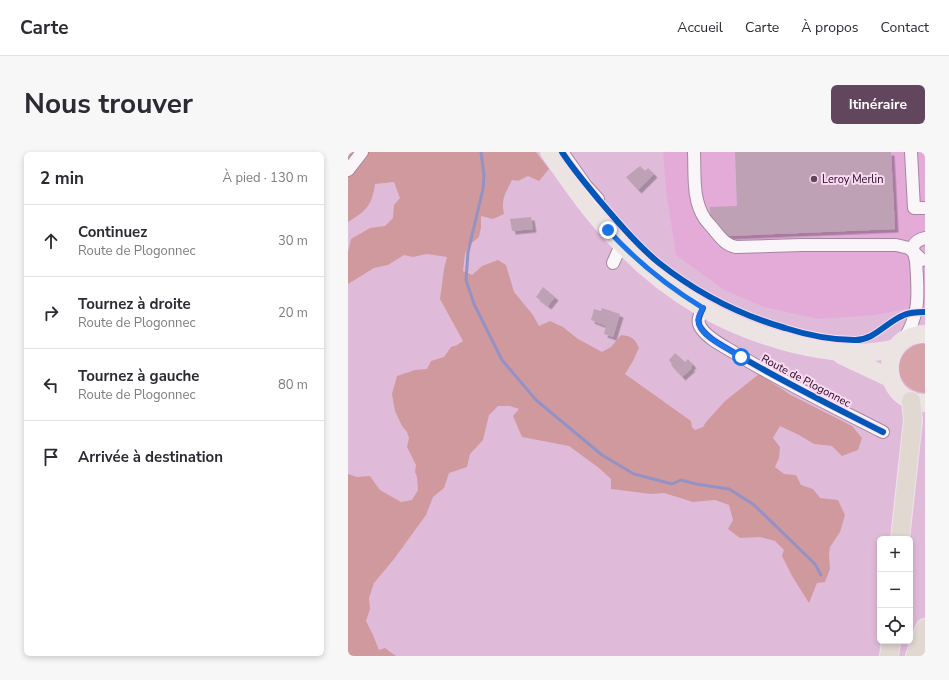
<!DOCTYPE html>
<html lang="fr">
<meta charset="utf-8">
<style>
:root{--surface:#fff;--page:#f7f7f7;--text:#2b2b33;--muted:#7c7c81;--line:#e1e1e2;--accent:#62465e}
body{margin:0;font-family:"Nunito Sans",sans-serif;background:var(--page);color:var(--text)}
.controls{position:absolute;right:12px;bottom:12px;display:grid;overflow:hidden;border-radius:6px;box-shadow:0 2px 6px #0003}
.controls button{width:36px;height:36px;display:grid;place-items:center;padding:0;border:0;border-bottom:1px solid var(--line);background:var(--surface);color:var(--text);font:20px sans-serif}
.stop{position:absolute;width:12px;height:12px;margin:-9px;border:3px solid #1a73e8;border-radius:50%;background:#fff}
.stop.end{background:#1a73e8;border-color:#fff;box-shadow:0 1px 4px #0008}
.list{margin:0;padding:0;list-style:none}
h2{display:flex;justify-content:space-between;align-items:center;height:52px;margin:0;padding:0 16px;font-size:17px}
h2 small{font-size:13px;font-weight:400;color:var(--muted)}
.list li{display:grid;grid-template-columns:26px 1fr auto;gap:12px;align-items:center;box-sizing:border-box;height:72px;padding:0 16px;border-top:1px solid var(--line)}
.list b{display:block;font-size:15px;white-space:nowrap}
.list p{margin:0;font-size:13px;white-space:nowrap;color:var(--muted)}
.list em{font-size:13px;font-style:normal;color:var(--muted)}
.icon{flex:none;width:22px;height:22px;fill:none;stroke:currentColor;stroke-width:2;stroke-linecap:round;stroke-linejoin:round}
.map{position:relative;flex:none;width:577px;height:504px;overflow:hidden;border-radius:6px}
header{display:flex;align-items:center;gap:24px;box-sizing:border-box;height:56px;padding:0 20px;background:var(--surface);border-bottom:1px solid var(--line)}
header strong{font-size:19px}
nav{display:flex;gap:22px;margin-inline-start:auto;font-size:14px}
.intro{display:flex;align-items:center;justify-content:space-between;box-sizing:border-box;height:96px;padding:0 24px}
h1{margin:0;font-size:28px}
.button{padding:10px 18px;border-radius:6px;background:var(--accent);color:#fff;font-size:14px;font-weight:700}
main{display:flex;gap:24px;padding:0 24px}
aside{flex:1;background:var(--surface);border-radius:6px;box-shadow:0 2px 6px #0003}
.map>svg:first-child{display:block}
.built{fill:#e4abd9}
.green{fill:#d7a3a9}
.forest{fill:#d0999e}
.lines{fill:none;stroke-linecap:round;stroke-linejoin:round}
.stream{stroke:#9492c5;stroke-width:3}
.building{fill:#bea1b4;filter:url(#shadow)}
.minor-casing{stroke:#a4879e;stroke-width:14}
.major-casing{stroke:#f1e0ee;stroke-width:18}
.highway-casing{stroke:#f1e0ee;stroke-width:20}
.minor{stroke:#faf5f9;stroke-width:12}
.major{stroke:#ebe4e2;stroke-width:16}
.highway{stroke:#e1d8d2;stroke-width:18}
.cycleway-casing{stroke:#fcd9f4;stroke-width:8}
.cycleway{stroke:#0057b8;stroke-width:6}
.route{stroke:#1a73e8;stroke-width:5}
.poi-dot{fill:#62465e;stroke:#fcd9f4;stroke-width:1.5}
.labels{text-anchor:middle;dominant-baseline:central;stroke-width:4;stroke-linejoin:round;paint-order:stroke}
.poi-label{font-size:11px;fill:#1e071b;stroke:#fcd9f4;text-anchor:start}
.street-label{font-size:11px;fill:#1e071b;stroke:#fcd9f4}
</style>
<header>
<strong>Carte</strong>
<nav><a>Accueil</a><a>Carte</a><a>À propos</a><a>Contact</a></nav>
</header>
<div class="intro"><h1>Nous trouver</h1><a class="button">Itinéraire</a></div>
<main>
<aside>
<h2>2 min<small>À pied · 130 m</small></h2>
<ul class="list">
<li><svg class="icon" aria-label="ahead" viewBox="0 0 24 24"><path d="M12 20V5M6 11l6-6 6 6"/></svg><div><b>Continuez</b><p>Route de Plogonnec</p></div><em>30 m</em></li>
<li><svg class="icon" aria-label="right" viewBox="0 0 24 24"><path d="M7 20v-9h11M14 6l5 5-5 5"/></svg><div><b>Tournez à droite</b><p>Route de Plogonnec</p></div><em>20 m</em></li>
<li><svg class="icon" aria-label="left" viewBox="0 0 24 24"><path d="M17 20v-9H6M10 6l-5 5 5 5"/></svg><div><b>Tournez à gauche</b><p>Route de Plogonnec</p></div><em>80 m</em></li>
<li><svg class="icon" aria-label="arrive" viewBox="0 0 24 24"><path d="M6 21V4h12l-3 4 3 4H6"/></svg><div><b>Arrivée à destination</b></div></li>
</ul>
</aside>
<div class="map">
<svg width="577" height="504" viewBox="0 0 577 504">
<defs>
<filter id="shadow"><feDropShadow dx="3.5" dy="3.5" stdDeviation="0" flood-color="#0004"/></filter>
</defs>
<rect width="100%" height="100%" fill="#e0bbd9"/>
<!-- built -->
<polygon class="built" points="315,0 577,0 577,153 527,163 470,167 416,155 376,138 328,103 318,39"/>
<!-- green -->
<path class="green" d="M574 191 577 192V241C544 238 542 198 574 191Z"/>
<!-- forest -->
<path class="forest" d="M0 0H188L201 17 191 29 180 24 170 29 164 28C157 42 153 47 156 62L145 67 133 64V75L131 85 120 94 117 102 115 119 124 123 134 114 150 108 158 113 166 140 185 163 191 174 202 169 215 175 230 187 254 200 263 195 273 183C283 184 287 186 291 196L285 209 277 222 343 269 344 275 347 278 355 275 358 270 377 249 411 222 443 243 504 274 514 286 510 298 494 304 484 294 466 292 451 283 432 274 425 286 432 295 431 306 427 315 436 322 448 323 453 333 465 337 472 346 490 348 497 363 492 380 482 395 481 402 482 417 477 430 469 431 461 451 444 424 434 404 436 398 427 389 412 385 392 386 380 377 385 368 381 353 367 348 345 350 316 341 303 342 263 337V327L251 316 221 294 174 285 165 264 171 257 162 254H150L141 263 135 288 122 302 119 315 101 321 96 336 85 345 78 363 46 407 26 431 21 446 22 457 18 469 25 483 31 498 37 496 48 504H0V322L9 325 22 324 32 338 53 350 64 348 70 338 69 325 67 320 68 313 59 295 61 286 59 280 54 274 47 259 44 242 49 224 67 218 79 217 83 209 96 205 103 195 109 193 115 189 92 147 96 117 99 105 79 102 65 105 56 103 40 113 26 116 0 132V100L3 87 22 76 37 74 45 66 46 53 52 46 46 30 27 32C24 54 18 59 0 70Z"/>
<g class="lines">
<!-- stream -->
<polyline class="stream" points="133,0 136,23 135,37 120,100 118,128 126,152 154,208 188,248 254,303 286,322 324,332 333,328 348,332 381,337 405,352 467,412 473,423"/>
</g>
<!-- building -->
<g class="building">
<polygon points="387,0 543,0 547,77 380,84 362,63 362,55 389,54"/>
<polygon points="292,14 297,19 300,16 306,22 290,38 278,25"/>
<polygon points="183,65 185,77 164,79 162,67"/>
<polygon points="195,135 207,145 200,154 188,145"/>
<polygon points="254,156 272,162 265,185 256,182 258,174 243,168 246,157 253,159"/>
<polygon points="327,201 337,210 340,207 345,213 342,215 344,216 334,225 323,213 324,212 321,208"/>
</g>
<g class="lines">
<defs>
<g id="minor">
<polyline points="214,0 238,34 250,47"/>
<path d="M346 0C347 22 344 48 357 67 360 71 364 75 367 79 374 87 378 93 388 95L454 93H548L561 96 574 108"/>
<polyline points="563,0 566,56 577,56"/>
<polyline points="0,18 14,0"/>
<polyline points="265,111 273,93"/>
<path d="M355 156C352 163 348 169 353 176 361 188 378 195 390 203 437 231 486 255 535 280"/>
<path d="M555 189C573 161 570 141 568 109 567 104 565 99 565 94 568 89 572 87 577 86"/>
</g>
<g id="major">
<path d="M201 0C223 32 246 65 274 93 323 143 378 175 446 192 480 200 514 205 548 196"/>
<path d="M577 182C530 181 530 251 577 251"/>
<polyline points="493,203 542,226"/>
</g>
<g id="highway">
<polyline points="552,387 565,268 563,249"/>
<polyline points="541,504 543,489"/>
<polyline points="567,504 577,476"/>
</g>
</defs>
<!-- minor casing -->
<use href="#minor" class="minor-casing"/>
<!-- major casing -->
<use href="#major" class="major-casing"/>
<!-- highway casing -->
<use href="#highway" class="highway-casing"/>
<!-- minor -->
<use href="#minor" class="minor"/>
<!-- major -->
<use href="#major" class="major"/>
<!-- highway -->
<use href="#highway" class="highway"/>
<defs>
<g id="cycleway">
<path d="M214 0C225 17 238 32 251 48 270 70 289 93 311 111 349 141 392 163 437 176 459 183 483 188 506 188 526 189 538 170 556 163 563 160 570 160 577 160"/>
<path d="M355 156C352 163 348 169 353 176 361 188 378 195 390 203 437 231 486 255 535 280"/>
</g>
</defs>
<!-- cycleway casing -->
<use href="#cycleway" class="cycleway-casing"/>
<!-- cycleway -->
<use href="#cycleway" class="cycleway"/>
</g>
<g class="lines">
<!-- route -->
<path class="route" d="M260 78C288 109 319 134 355 156 353 160 350 164 350 168 350 183 382 198 393 205"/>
</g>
<!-- markers -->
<circle class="poi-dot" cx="466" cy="27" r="4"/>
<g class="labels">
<!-- poi labels -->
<g class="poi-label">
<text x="474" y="27">Leroy Merlin</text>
</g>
<!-- street labels -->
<g class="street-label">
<text transform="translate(458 229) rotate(28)">Route de Plogonnec</text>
</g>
</g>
</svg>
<div class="controls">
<button>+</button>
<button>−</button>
<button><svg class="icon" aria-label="locate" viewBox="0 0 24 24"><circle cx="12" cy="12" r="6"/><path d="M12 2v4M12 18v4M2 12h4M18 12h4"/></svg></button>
</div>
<div class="stop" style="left:393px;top:205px"></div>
<div class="stop end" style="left:260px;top:78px"></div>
</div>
</main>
